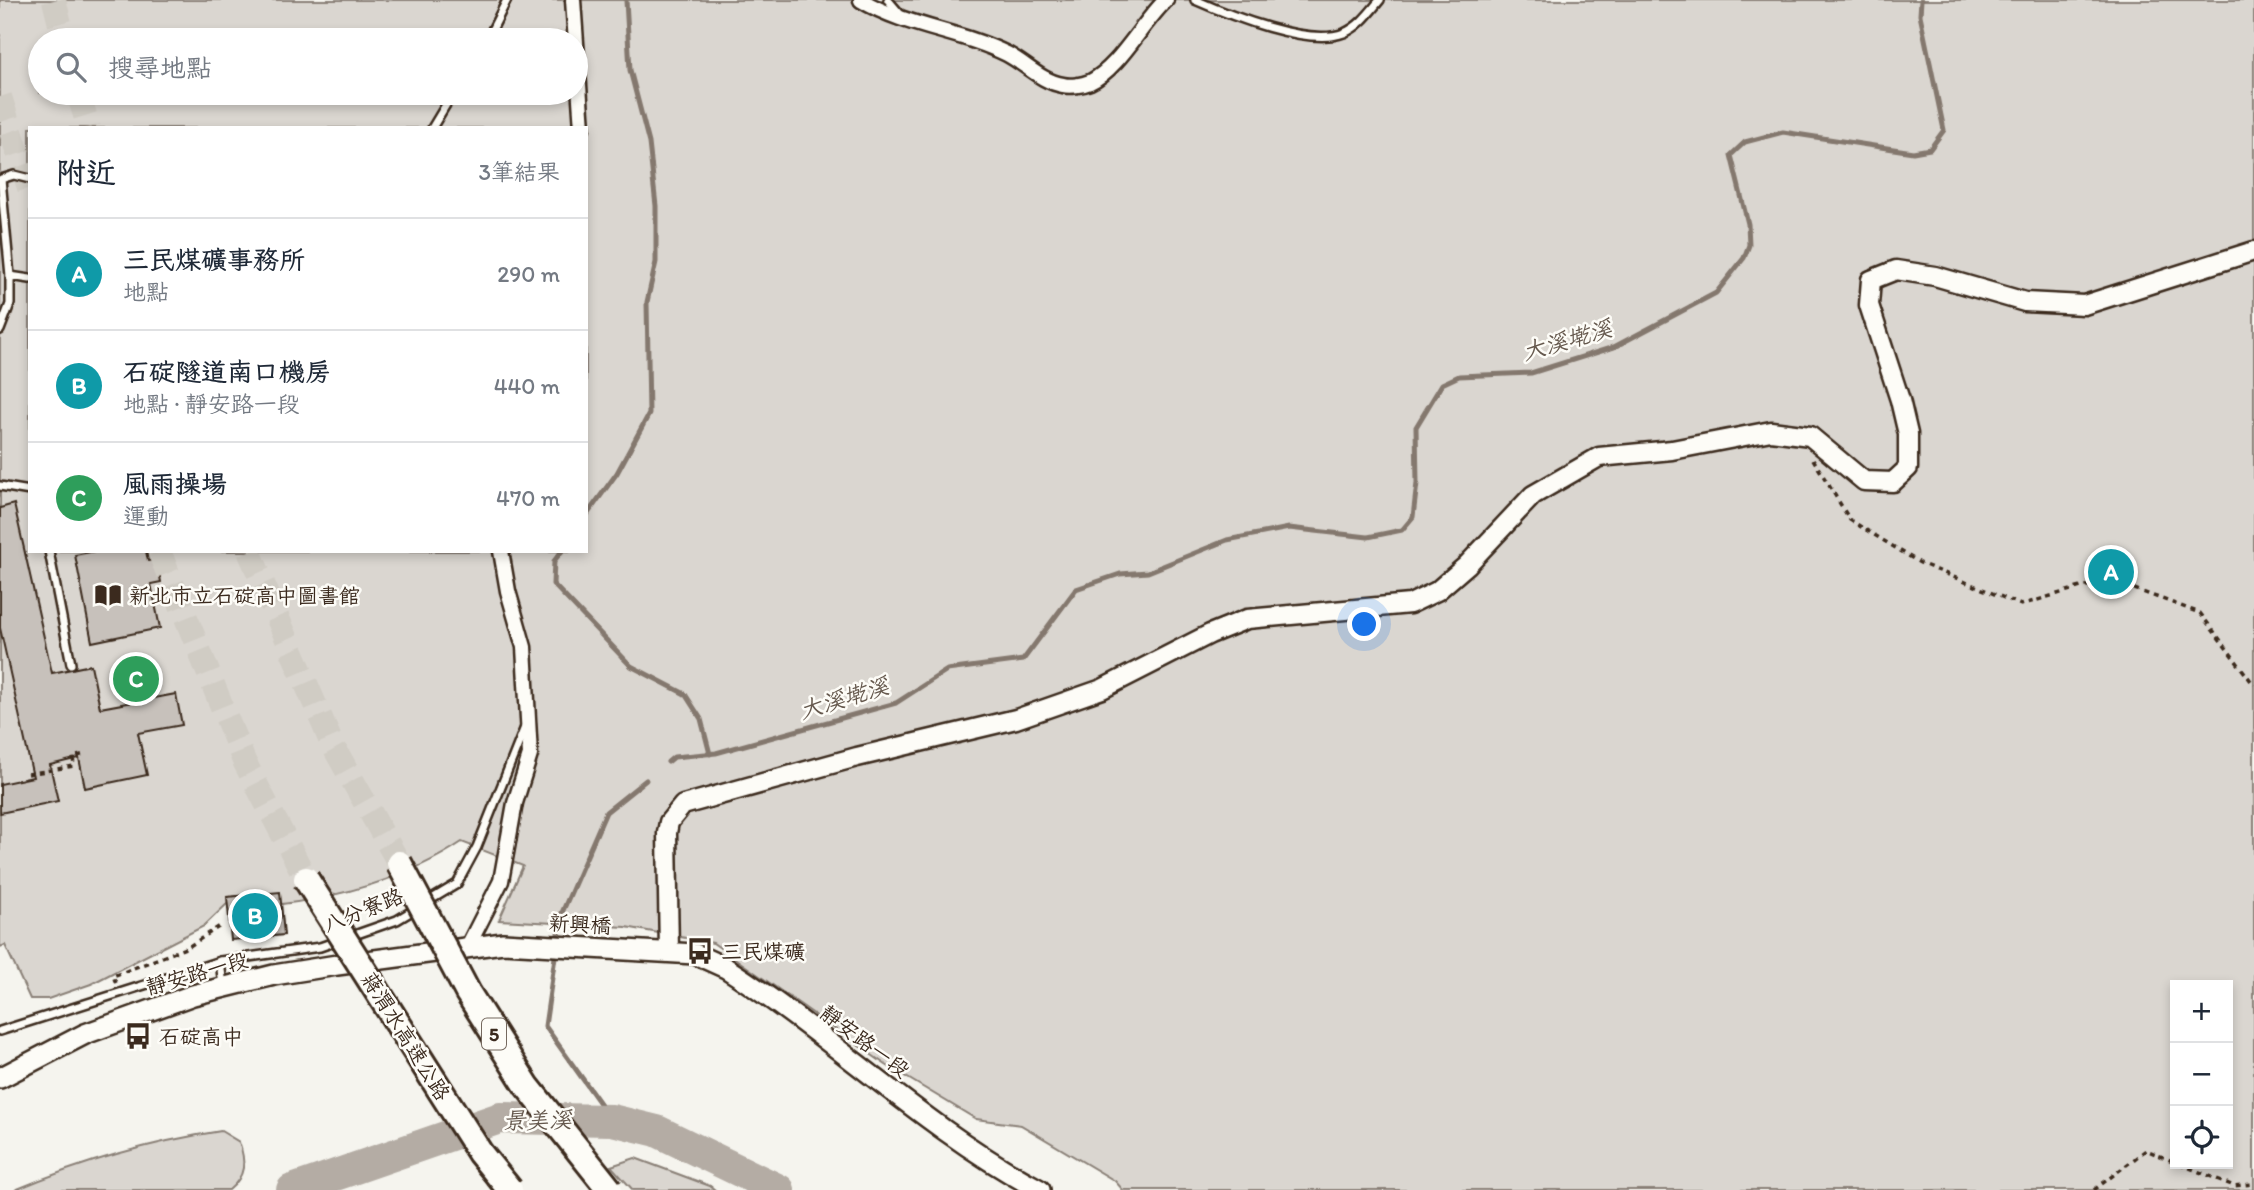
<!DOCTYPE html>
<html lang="zh-TW">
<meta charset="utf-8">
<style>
:root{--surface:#fff;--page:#f2f2f3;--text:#1f2937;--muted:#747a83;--line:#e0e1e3;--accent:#b45309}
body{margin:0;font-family:Itim,"LXGW WenKai TC",sans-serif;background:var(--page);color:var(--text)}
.controls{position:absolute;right:21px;bottom:21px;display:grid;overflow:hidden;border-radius:0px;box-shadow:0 4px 10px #0003}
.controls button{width:63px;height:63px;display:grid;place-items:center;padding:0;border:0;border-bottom:2px solid var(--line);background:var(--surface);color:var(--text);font:35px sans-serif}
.you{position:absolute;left:1365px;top:625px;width:24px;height:24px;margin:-18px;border:5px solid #fff;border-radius:50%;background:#1a73e8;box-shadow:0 0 0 10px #1a73e833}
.badge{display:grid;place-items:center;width:46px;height:46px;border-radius:50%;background:var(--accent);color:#fff;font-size:23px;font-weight:700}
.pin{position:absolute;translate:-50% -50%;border:4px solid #fff;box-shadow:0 2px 7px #0006}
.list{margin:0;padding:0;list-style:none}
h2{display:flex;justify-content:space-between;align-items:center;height:91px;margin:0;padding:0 28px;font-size:30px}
h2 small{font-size:23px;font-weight:400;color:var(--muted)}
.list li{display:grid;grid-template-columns:46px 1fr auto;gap:21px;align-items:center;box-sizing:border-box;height:112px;padding:0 28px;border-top:2px solid var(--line)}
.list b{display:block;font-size:26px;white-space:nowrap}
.list p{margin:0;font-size:23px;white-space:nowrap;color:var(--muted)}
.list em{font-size:23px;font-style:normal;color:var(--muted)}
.icon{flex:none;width:38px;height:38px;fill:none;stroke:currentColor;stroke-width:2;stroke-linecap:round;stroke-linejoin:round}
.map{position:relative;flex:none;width:2254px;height:1190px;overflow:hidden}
.search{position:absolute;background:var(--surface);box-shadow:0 4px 10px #0003;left:28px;top:28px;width:560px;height:77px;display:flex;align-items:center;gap:18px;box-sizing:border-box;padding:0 24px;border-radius:38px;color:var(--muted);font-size:26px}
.panel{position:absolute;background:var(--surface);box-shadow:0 4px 10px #0003;left:28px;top:126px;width:560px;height:427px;border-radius:0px}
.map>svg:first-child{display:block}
.green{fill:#dad6d0;stroke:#8a8077;stroke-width:2;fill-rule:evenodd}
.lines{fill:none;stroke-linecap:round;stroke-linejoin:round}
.stream{stroke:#84786e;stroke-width:5}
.river{stroke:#b4aca4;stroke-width:32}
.building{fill:#c7c1bb;stroke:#3b2a1e;stroke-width:2}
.motorway-tunnel{stroke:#d0ccc4;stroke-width:24;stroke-dasharray:24 12;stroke-linecap:butt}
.service-casing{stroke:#3b2a1e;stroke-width:12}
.minor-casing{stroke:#3b2a1e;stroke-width:19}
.tertiary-casing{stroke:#3b2a1e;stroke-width:23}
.secondary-casing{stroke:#3b2a1e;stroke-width:24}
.path{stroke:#3b2a1e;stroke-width:3.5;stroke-dasharray:5 5;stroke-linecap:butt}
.service{stroke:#fdfcf7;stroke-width:7}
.minor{stroke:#fdfcf7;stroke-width:14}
.tertiary{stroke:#fdfcf7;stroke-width:18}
.secondary{stroke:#fdfcf7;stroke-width:19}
.motorway-bridge-casing{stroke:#3b2a1e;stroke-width:30;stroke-linecap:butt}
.motorway-bridge{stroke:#fdfcf7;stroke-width:24}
.labels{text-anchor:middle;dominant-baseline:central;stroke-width:5;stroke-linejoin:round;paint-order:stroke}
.shield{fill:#fdfcf7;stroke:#75695f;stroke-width:2}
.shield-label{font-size:19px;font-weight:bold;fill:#3b2a1e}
.poi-label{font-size:21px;fill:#3b2a1e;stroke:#fdfcf7;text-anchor:start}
.street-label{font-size:21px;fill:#3b2a1e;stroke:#fdfcf7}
.water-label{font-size:23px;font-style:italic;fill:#65584d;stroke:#fdfcf7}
</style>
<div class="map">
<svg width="2254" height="1190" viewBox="0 0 2254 1190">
<rect width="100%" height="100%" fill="#f5f4ee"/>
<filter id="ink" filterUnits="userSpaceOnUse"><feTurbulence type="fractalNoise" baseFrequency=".0143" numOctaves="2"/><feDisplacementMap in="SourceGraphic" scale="14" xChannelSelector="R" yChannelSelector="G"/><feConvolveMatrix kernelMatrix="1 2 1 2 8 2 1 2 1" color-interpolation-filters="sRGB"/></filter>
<g filter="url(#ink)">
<!-- green -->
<g class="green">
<path d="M0 0H2254V1190H1123L1115 1181 1021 1125 976 1119 886 1065 713 943 626 927 499 920 523 866 462 842C409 878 338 898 274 905 260 906 244 902 231 900L204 926 91 984 48 999H30L5 945 0 947ZM40 40H576V93H40ZM30 128H586V551H30ZM2175 985H2228V1164H2175Z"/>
<path d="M221 1131 239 1142C246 1161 246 1176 229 1190H15C82 1162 149 1142 221 1131Z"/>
<polygon points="635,1158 710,1186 715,1190 633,1190 611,1166"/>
</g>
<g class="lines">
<!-- stream -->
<g class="stream">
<polyline points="586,516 617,473 649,414 647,302 656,262 656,206 649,143 630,70 626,0"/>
<polyline points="562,551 554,561 553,584 631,666 685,694 701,719 710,754"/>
<polyline points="668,762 674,757 716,753 896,703 947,670 1023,660 1076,589 1120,574 1148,572 1227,540 1289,528 1368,537 1402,530 1413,517 1417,483 1416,427 1442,384 1459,376 1531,373 1614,347 1716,293 1744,258 1749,245 1748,224 1731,155 1745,142 1783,132 1913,152 1930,149 1944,130 1920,15 1921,0"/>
<polyline points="557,940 561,915 606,812 646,780"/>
<polyline points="556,950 545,1026 612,1120"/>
</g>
<!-- river -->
<polyline class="river" points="292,1190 500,1118 612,1120 657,1131 779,1190"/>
</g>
<!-- building -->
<g class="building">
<polygon points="14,504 52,673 91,665 100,708 176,694 182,725 138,733 147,775 85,788 79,758 50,765 58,801 0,813 0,784 33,777 0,628 0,508"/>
<polygon points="95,551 146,551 148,561 157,560 161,582 151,584 160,628 92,642 75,555"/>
<polygon points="280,892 284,935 231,940 227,897"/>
</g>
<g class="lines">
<!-- motorway-tunnel -->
<g class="motorway-tunnel">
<polyline points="54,0 64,40"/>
<polyline points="78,93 89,128"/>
<polyline points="0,97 30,191"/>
<polyline points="159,551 244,761 306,879"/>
<polyline points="249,551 332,744 399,863"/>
</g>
<defs>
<g id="service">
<polyline points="888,0 900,14"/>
<path d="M1195 0C1229 15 1308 47 1344 33 1360 26 1369 13 1380 0"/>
<polyline points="487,40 507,0"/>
<polyline points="432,128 453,93"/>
<polyline points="10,276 1,179 14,175 30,179"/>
<polyline points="0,330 10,304 10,276 30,279"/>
<polyline points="0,486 30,491"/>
<polyline points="49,551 71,664"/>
<polyline points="220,961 320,947 397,920 457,884 477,847 525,727"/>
<polyline points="0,1031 220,961 223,986"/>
</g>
<g id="minor">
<polyline points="573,0 582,128"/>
<path d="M861 0C906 27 961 31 1007 54 1026 64 1042 82 1063 85 1070 87 1083 85 1090 82 1119 68 1141 24 1166 0"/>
<polyline points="468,946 501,881 515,803 530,755 524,647 508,591 501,551"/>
</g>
<polyline id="tertiary" points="669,952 667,833 669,822 683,805 857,757 1016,719 1102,689 1210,634 1247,619 1410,604 1437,591 1467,565 1533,495 1599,457 1672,450 1771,431 1810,436 1864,481 1893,482 1908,468 1908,434 1900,400 1869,305 1871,280 1896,270 1935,276 2025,302 2084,305 2254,251"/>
<path id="secondary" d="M0 1078 85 1034 193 995 274 975 337 965 503 943 695 954 726 968C834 1038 927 1130 1040 1190"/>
</defs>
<!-- service casing -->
<use href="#service" class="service-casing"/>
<!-- minor casing -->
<use href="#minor" class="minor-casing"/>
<!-- tertiary casing -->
<use href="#tertiary" class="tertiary-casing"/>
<!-- secondary casing -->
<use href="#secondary" class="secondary-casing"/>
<!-- path -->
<g class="path">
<polyline points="1813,459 1850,520 1920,563 2021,605 2084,586 2118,583 2200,613 2254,685"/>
<polyline points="28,774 74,766 73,757 85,754"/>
<polyline points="116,983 113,976 188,947 223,924"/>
<polyline points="2180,1164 2234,1186 2254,1184"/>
<polyline points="2094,1190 2146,1150 2175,1162"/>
</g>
<!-- service -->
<use href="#service" class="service"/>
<!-- minor -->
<use href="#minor" class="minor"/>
<!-- tertiary -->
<use href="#tertiary" class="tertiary"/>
<!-- secondary -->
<use href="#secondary" class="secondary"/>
<defs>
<g id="motorway-bridge">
<polyline points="399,863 468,993 527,1086 610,1190"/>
<polyline points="306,879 480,1153 510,1190"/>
</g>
</defs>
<!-- motorway-bridge casing -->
<use href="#motorway-bridge" class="motorway-bridge-casing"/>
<!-- motorway-bridge -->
<use href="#motorway-bridge" class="motorway-bridge"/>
</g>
</g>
<!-- icons -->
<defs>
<symbol id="library-bare" viewBox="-9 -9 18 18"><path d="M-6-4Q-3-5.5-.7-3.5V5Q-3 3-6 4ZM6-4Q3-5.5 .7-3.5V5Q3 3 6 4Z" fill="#3b2a1e" stroke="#fdfcf7" stroke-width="2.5" paint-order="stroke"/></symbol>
<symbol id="bus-bare" viewBox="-9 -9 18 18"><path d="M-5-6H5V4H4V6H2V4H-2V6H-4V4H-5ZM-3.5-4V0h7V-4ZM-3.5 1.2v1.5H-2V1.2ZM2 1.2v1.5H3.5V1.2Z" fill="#3b2a1e" stroke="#fdfcf7" stroke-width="2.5" paint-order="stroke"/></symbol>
</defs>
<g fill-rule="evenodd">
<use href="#library-bare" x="89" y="576" width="38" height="38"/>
<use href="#bus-bare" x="681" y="932" width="38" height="38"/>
<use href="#bus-bare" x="119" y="1017" width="38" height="38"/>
</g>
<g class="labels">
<!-- shield labels -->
<rect class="shield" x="482" y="1018.5" width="24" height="31" rx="5"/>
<g class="shield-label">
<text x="494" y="1034">5</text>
</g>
<!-- poi labels -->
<g class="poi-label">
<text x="129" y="595">新北市立石碇高中圖書館</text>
<text x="721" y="951">三民煤礦</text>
<text x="159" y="1036">石碇高中</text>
</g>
<!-- street labels -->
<g class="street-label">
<text transform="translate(363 910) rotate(-22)">八分寮路</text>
<text transform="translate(580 924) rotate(3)">新興橋</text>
<text transform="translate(197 973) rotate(-16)">靜安路一段</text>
<text transform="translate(406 1036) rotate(58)">蔣渭水高速公路</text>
<text transform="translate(865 1041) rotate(37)">靜安路一段</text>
</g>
<!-- water labels -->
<g class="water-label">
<text transform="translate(1567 340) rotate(-16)">大溪墘溪</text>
<text transform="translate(844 698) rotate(-17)">大溪墘溪</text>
<text transform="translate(537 1120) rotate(-1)">景美溪</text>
</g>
</g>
</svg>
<div class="controls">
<button>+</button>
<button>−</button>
<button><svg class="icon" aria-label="locate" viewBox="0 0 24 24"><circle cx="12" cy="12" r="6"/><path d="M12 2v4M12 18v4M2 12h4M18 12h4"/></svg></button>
</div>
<div class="you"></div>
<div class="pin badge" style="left:2111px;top:572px;background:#0f9aa8">A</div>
<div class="pin badge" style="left:255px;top:916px;background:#0f9aa8">B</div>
<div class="pin badge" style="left:136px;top:679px;background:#2e9e5b">C</div>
<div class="search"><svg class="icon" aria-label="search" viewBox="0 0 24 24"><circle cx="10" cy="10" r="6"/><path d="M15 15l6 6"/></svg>搜尋地點</div>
<section class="panel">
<h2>附近<small>3筆結果</small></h2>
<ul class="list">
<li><span class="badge" style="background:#0f9aa8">A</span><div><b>三民煤礦事務所</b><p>地點</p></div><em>290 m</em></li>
<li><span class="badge" style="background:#0f9aa8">B</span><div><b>石碇隧道南口機房</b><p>地點 · 靜安路一段</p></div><em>440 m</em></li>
<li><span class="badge" style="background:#2e9e5b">C</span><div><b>風雨操場</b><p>運動</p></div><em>470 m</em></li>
</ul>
</section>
</div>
